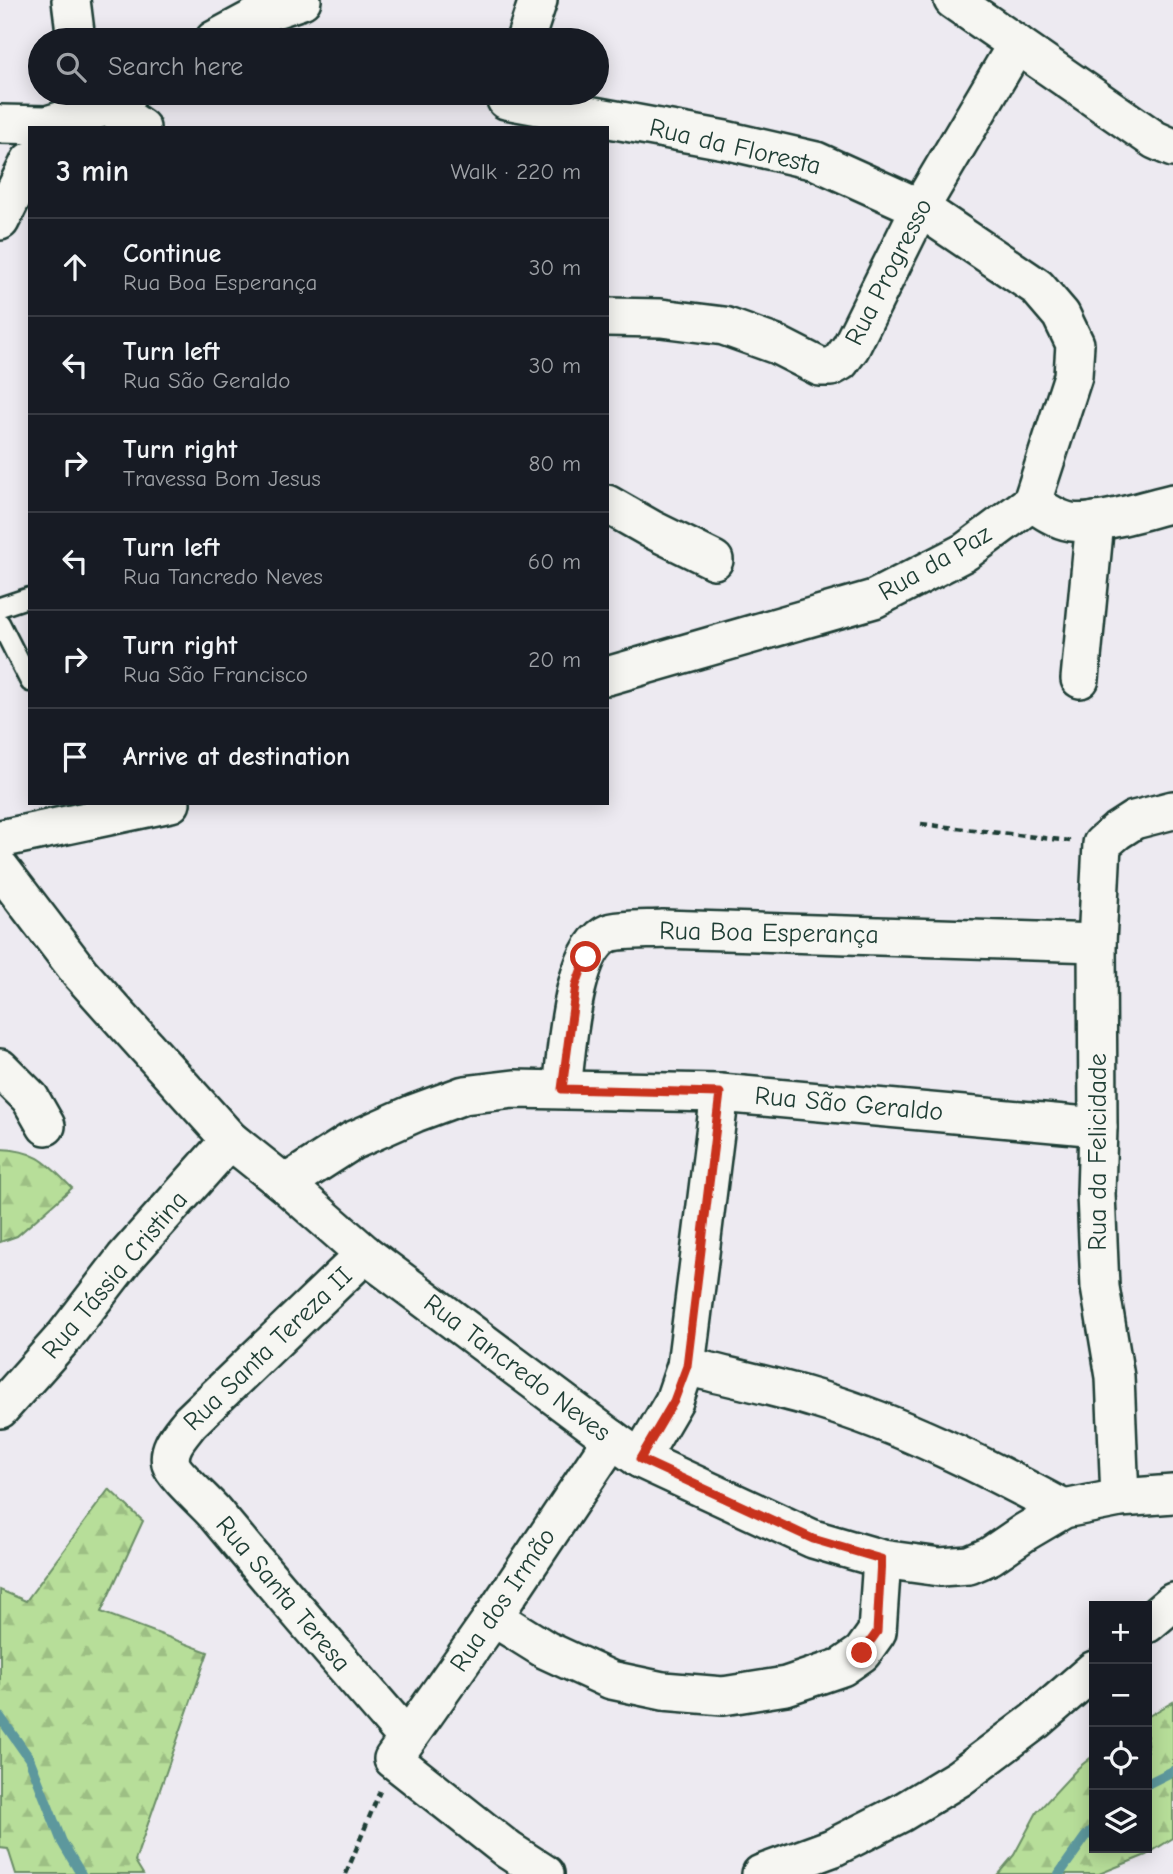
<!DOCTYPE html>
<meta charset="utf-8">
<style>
:root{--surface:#171b24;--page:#242831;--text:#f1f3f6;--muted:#9ea1a6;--line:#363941}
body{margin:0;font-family:"Comic Neue",sans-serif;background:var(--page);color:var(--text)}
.controls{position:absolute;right:21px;bottom:21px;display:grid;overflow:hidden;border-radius:0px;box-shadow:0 4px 18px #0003}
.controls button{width:63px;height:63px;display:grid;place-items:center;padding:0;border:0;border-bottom:2px solid var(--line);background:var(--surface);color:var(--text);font:35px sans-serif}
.stop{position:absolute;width:21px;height:21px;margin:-16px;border:5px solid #c8321e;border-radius:50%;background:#fff}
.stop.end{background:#c8321e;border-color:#fff;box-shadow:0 2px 7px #0008}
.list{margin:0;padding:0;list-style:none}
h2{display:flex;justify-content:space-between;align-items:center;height:91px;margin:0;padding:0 28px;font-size:30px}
h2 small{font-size:23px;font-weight:400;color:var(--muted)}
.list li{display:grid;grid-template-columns:46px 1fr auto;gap:21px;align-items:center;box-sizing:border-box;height:98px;padding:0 28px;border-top:2px solid var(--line)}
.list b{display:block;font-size:26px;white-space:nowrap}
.list p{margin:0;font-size:23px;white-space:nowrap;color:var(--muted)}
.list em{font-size:23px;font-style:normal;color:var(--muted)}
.icon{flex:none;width:38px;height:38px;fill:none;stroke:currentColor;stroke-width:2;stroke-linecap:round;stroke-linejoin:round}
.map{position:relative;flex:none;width:1173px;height:1874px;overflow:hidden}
.search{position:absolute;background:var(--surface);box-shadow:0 4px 18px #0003;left:28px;top:28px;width:581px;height:77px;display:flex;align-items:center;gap:18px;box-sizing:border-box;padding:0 24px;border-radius:38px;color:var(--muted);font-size:26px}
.panel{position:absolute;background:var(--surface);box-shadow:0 4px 18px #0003;left:28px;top:126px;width:581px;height:679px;border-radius:0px}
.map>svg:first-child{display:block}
.forest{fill:url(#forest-firs);stroke:#6b8e66;stroke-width:2}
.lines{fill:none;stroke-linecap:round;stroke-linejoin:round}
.stream{stroke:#5d989d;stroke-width:10}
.lane-casing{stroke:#1f3d34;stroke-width:23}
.street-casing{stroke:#1f3d34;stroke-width:42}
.path{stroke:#1f3d34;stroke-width:4.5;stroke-dasharray:7 5;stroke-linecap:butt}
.lane{stroke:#f6f6f2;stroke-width:18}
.street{stroke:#f6f6f2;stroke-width:37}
.route{stroke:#c8321e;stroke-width:9}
.labels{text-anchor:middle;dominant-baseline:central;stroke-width:7;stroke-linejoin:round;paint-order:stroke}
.street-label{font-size:26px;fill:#1f3d34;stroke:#f6f6f2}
</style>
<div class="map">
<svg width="1173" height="1874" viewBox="0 0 1173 1874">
<defs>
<pattern id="forest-firs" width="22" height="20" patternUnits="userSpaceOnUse" patternTransform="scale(1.75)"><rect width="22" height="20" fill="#b7de99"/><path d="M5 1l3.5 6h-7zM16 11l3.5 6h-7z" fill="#9dbf84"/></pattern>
</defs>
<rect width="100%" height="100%" fill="#edeaf1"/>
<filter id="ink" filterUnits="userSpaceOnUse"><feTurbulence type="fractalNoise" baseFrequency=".0143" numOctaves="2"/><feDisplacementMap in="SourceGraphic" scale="14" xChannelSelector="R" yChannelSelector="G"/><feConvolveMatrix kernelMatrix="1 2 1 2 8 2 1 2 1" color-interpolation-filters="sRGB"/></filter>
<g filter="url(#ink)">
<!-- forest -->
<g class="forest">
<path d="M0 1149C37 1150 47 1163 72 1188L17 1236 0 1242Z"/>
<polygon points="109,1489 143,1521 101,1612 208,1652 135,1861 143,1874 16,1874 8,1849 0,1848 0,1590 26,1601"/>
<polygon points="1173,1702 1173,1838 1146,1855 1099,1874 998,1874 1014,1855 1037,1812 1078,1768 1094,1755 1094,1848 1147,1848 1147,1717"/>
</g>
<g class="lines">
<!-- stream -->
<g class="stream">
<polyline points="0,1717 29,1758 62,1842 81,1874"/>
<polyline points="1147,1784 1173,1771"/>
<polyline points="1059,1874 1086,1836 1094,1829"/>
</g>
<defs>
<g id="lane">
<polyline points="0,607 30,597"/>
<polyline points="0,623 30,682"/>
</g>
<g id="street">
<polyline points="71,0 76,40"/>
<polyline points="953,0 1155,140 1173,148"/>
<polyline points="214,40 266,12 302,0"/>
<polyline points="525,40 538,0"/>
<polyline points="506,100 725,140 816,161 920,208 1037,287 1061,315 1075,344 1073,376 1032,502"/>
<polyline points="109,106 141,128"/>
<polyline points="0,124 47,125 109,106 129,93"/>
<polyline points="0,221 30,161"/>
<polyline points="607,317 661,318 724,326 777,345 820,367 831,367 840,362 851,347 920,208 1017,44"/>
<polyline points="607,504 651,529 714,560"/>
<path d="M607 676 874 599 965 552 1032 502C1043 510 1057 520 1071 522 1096 526 1147 509 1173 503"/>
<polyline points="1080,679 1095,521"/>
<polyline points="0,839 171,803"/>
<polyline points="0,868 80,973 230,1140 285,1184 365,1254 612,1439 640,1459 813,1539 882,1559 940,1567 969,1565 990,1556 1025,1532 1064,1509 1120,1498 1173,1494"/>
<polyline points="0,1068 30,1098 46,1126"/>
<path d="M562 1089C567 1053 571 948 609 933 621 929 650 930 663 929L1097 943"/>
<polyline points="285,1184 352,1141 415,1113 464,1095 514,1089 720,1093 1098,1127"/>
<path d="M365 1254 190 1422C181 1434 167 1447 171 1464 174 1474 204 1501 213 1511 277 1588 342 1663 407 1738"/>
<path d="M686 1366C729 1377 773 1386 816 1399 903 1425 984 1466 1064 1509"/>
<polyline points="0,1409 65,1336 125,1258 230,1140"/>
<polyline points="640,1459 674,1401 686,1366 720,1093"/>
<polyline points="1120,1498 1115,1377 1100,1287 1096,1194 1098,1127 1097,943 1102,844 1117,831 1134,820 1173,810"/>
<polyline points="493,1617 546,1650 611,1680 663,1691 723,1696 786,1686 842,1667 862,1653 877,1632 882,1559"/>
<polyline points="1147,1624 1173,1602"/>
<polyline points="545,1874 508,1850 393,1759 493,1617 612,1439"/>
<polyline points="761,1874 832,1848 901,1813 959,1778 1035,1721 1094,1670"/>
</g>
</defs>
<!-- lane casing -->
<use href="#lane" class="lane-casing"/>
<!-- street casing -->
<use href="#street" class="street-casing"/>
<!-- path -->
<g class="path">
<polyline points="921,824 1070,841"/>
<polyline points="346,1874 380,1791"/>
</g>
<!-- lane -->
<use href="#lane" class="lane"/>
<!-- street -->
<use href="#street" class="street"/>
</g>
</g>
<g class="lines" filter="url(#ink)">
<!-- route -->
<polyline class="route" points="586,957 576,985 562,1089 720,1093 687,1366 674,1401 640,1459 813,1539 881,1559 877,1632 862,1653"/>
</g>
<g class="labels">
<!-- street labels -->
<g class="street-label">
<text transform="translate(735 147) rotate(13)">Rua da Floresta</text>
<text transform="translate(889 272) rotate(-63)">Rua Progresso</text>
<text transform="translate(935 563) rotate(-30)">Rua da Paz</text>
<text transform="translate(769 933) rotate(1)">Rua Boa Esperança</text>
<text transform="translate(849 1104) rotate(5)">Rua São Geraldo</text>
<text transform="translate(1098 1152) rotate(-90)">Rua da Felicidade</text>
<text transform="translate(115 1275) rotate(-50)">Rua Tássia Cristina</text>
<text transform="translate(268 1349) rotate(-44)">Rua Santa Tereza II</text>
<text transform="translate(517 1368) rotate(37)">Rua Tancredo Neves</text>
<text transform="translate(283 1594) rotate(50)">Rua Santa Teresa</text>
<text transform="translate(503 1600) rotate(-56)">Rua dos Irmão</text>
</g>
</g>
</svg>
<div class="controls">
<button>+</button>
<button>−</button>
<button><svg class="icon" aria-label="locate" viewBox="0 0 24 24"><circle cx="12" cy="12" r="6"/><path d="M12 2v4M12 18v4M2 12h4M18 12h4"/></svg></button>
<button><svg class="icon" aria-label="layers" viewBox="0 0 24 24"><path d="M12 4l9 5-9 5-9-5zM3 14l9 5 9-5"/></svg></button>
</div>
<div class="stop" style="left:586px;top:957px"></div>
<div class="stop end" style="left:862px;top:1653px"></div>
<div class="search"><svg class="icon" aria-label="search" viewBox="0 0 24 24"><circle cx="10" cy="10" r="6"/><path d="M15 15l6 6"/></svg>Search here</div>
<section class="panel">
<h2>3 min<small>Walk · 220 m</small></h2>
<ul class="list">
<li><svg class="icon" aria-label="ahead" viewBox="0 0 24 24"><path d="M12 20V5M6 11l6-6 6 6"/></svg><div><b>Continue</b><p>Rua Boa Esperança</p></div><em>30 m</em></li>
<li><svg class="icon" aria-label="left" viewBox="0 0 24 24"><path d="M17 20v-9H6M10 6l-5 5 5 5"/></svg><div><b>Turn left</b><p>Rua São Geraldo</p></div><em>30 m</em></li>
<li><svg class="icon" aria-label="right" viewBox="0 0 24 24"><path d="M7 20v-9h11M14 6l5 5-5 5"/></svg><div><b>Turn right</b><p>Travessa Bom Jesus</p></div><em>80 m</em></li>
<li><svg class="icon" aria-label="left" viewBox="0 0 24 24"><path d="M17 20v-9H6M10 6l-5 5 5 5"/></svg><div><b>Turn left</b><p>Rua Tancredo Neves</p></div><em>60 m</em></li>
<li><svg class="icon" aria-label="right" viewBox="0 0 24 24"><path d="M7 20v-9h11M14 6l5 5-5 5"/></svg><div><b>Turn right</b><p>Rua São Francisco</p></div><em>20 m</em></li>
<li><svg class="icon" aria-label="arrive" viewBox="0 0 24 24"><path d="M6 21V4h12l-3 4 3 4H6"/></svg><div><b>Arrive at destination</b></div></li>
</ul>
</section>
</div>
